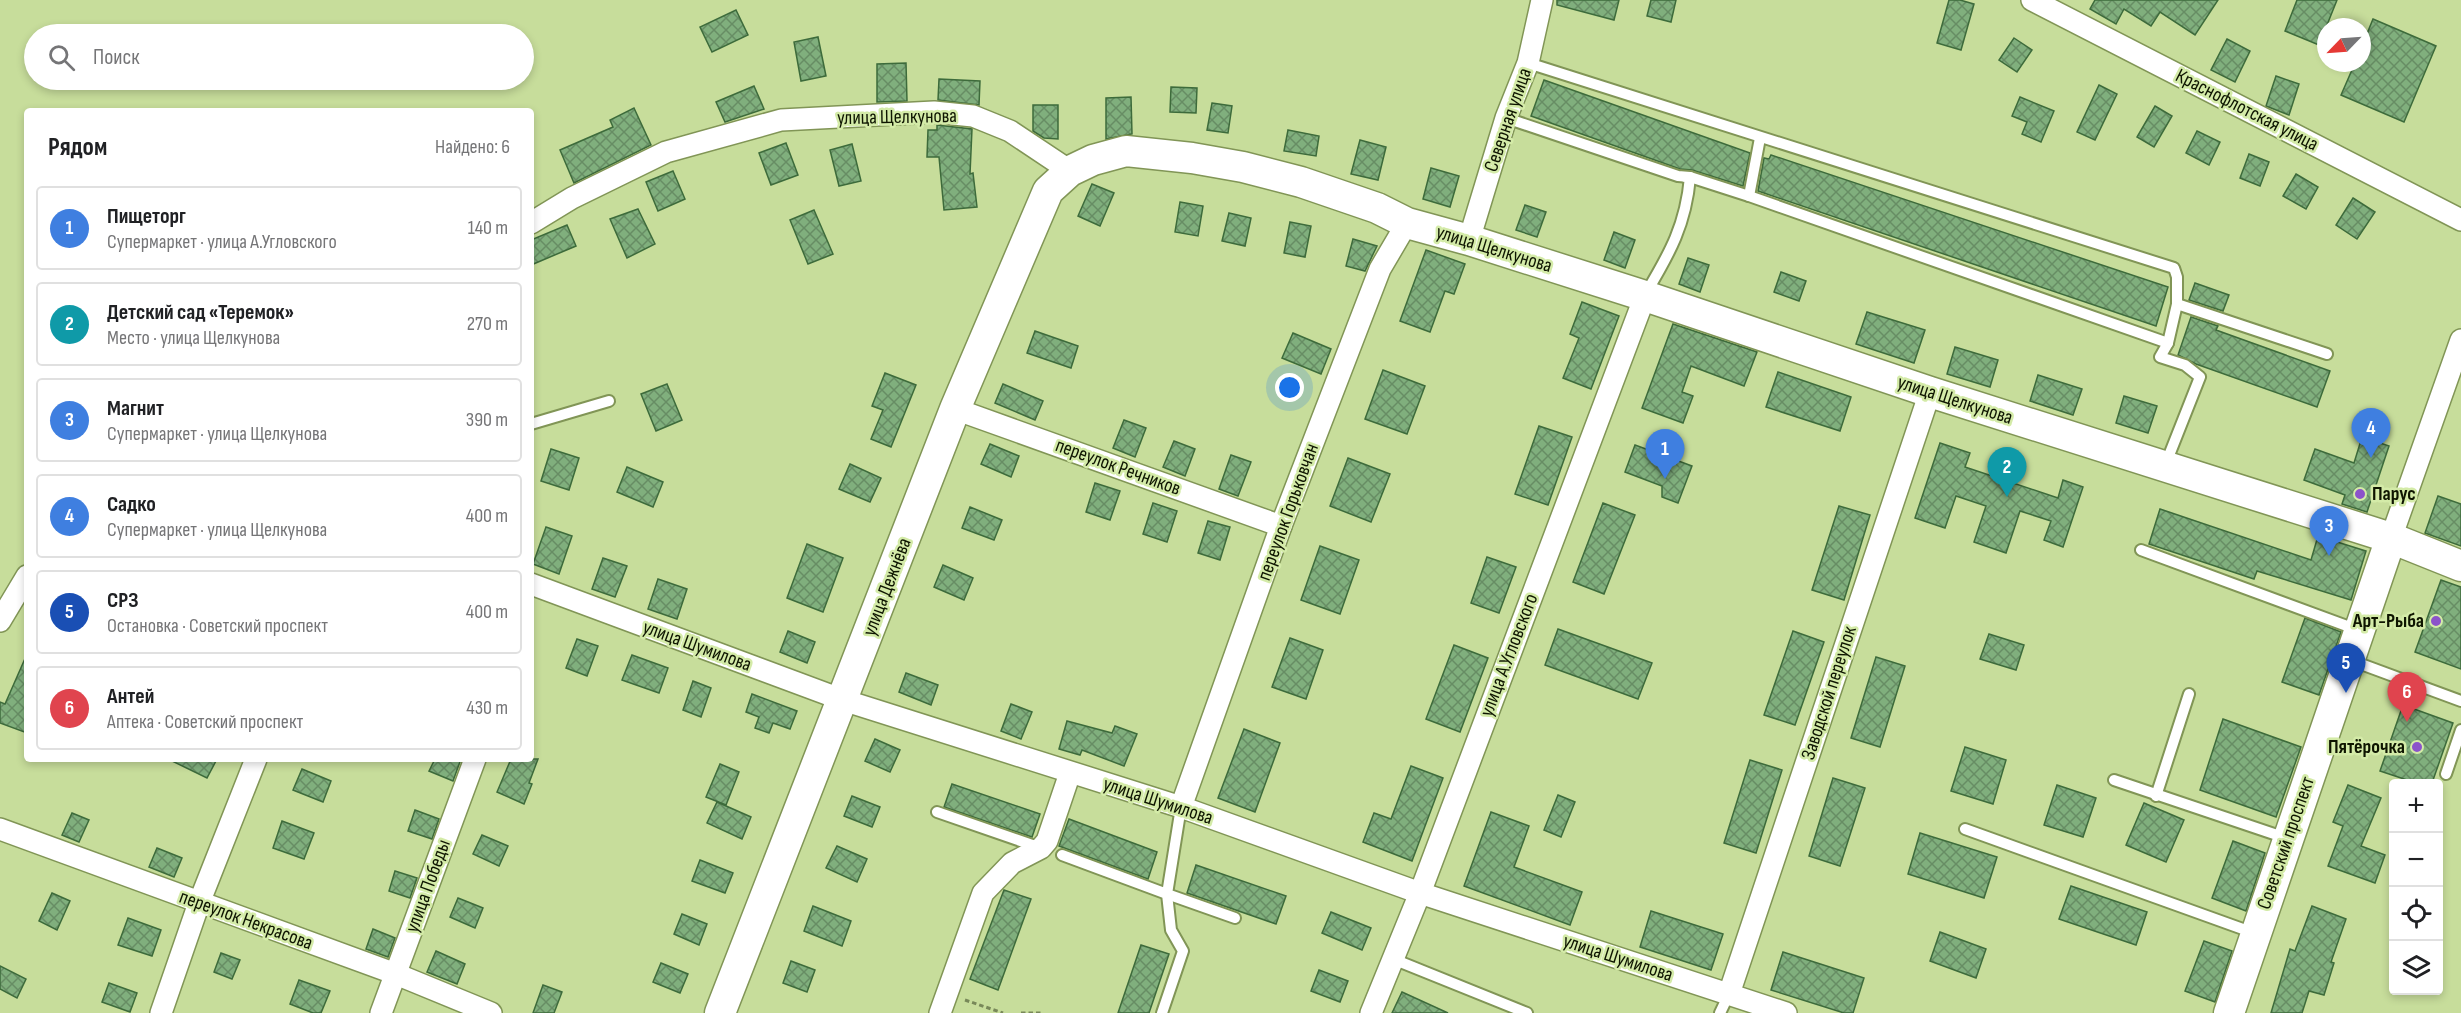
<!DOCTYPE html>
<html lang="ru">
<meta charset="utf-8">
<style>
:root{--surface:#fff;--page:#f2f2f2;--text:#202124;--muted:#757577;--line:#e0e0e0;--accent:#b45309}
body{margin:0;font-family:"Sofia Sans Condensed",sans-serif;background:var(--page);color:var(--text)}
.controls{position:absolute;right:18px;bottom:18px;display:grid;overflow:hidden;border-radius:6px;box-shadow:0 3px 9px #0003}
.controls button{width:54px;height:54px;display:grid;place-items:center;padding:0;border:0;border-bottom:2px solid var(--line);background:var(--surface);color:var(--text);font:30px sans-serif}
.compass{position:absolute;left:2317px;top:18px;width:54px;height:54px;border-radius:50%;background:var(--surface);box-shadow:0 3px 9px #0003;rotate:245deg}
.you{position:absolute;left:1290px;top:388px;width:21px;height:21px;margin:-15px;border:4px solid #fff;border-radius:50%;background:#1a73e8;box-shadow:0 0 0 9px #1a73e833}
.badge{display:grid;place-items:center;width:39px;height:39px;border-radius:50%;background:var(--accent);color:#fff;font-size:20px;font-weight:700}
.pin{position:absolute;translate:-50% -50px;filter:drop-shadow(0 2px 3px #0008)}
.pin::after{content:'';position:absolute;top:32px;width:21px;height:18px;background:inherit;clip-path:polygon(0 0,100% 0,50% 100%)}
.list{margin:0;padding:0;list-style:none}
h2{display:flex;justify-content:space-between;align-items:center;height:78px;margin:0;padding:0 24px;font-size:26px}
h2 small{font-size:20px;font-weight:400;color:var(--muted)}
.list li{display:grid;grid-template-columns:39px 1fr auto;gap:18px;align-items:center;box-sizing:border-box;height:84px;margin:0 12px 12px;padding:0 12px;border:2px solid var(--line);border-radius:6px}
.list b{display:block;font-size:22px;white-space:nowrap}
.list p{margin:0;font-size:20px;white-space:nowrap;color:var(--muted)}
.list em{font-size:20px;font-style:normal;color:var(--muted)}
.icon{flex:none;width:33px;height:33px;fill:none;stroke:currentColor;stroke-width:2;stroke-linecap:round;stroke-linejoin:round}
.map{position:relative;flex:none;width:2461px;height:1013px;overflow:hidden}
.search{position:absolute;background:var(--surface);box-shadow:0 3px 9px #0003;left:24px;top:24px;width:510px;height:66px;display:flex;align-items:center;gap:15px;box-sizing:border-box;padding:0 21px;border-radius:33px;color:var(--muted);font-size:22px}
.panel{position:absolute;background:var(--surface);box-shadow:0 3px 9px #0003;left:24px;top:108px;width:510px;height:654px;border-radius:6px}
.map>svg:first-child{display:block}
.building{fill:url(#building-cross-hatch);stroke:#3d6b3b;stroke-width:1.5}
.lines{fill:none;stroke-linecap:round;stroke-linejoin:round}
.lane-casing{stroke:#819556;stroke-width:14}
.street-casing{stroke:#819556;stroke-width:24}
.secondary-casing{stroke:#819556;stroke-width:33}
.path{stroke:#788859;stroke-width:3;stroke-dasharray:4.5 3;stroke-linecap:butt}
.lane{stroke:#fff;stroke-width:10}
.street{stroke:#fff;stroke-width:21}
.secondary{stroke:#fff;stroke-width:30}
.poi-dot{fill:#8c53ca;stroke:#d4eba8;stroke-width:2}
.labels{text-anchor:middle;dominant-baseline:central;stroke-width:5;stroke-linejoin:round;paint-order:stroke}
.street-label{font-size:20px;fill:#0e1500;stroke:#d4eba8}
.poi-label{font-size:20px;font-weight:bold;fill:#0e1500;stroke:#d4eba8;text-anchor:end}
</style>
<div class="map">
<svg width="2461" height="1013" viewBox="0 0 2461 1013">
<defs>
<pattern id="building-cross-hatch" width="8" height="8" patternUnits="userSpaceOnUse" patternTransform="scale(1.5)"><rect width="8" height="8" fill="#80af7d"/><path d="M0 0l8 8M0 8l8-8" fill="none" stroke="#678d64"/></pattern>
</defs>
<rect width="100%" height="100%" fill="#c7dd9b"/>
<!-- building -->
<g class="building">
<polygon points="1557,0 1619,0 1614,20 1557,5"/>
<polygon points="1651,0 1676,0 1671,22 1647,16"/>
<polygon points="1949,0 1960,0 1974,4 1961,50 1937,43"/>
<polygon points="2095,0 2218,0 2195,35 2160,12 2151,26 2124,9 2116,24 2090,9"/>
<polygon points="2297,0 2337,0 2319,45 2285,31"/>
<polygon points="736,10 748,35 712,52 700,27"/>
<polygon points="2373,19 2436,46 2404,122 2341,95 2355,63 2362,63 2362,46"/>
<polygon points="818,37 826,76 801,81 794,42"/>
<polygon points="2014,38 2032,50 2017,72 1999,60"/>
<polygon points="2227,39 2250,51 2235,82 2211,70"/>
<polygon points="906,63 907,101 877,102 877,64"/>
<polygon points="2276,76 2299,84 2289,115 2266,106"/>
<polygon points="939,79 980,81 979,105 938,100"/>
<polygon points="1544,80 1750,153 1743,186 1692,170 1680,169 1531,116"/>
<polygon points="2099,85 2117,94 2095,140 2077,132"/>
<polygon points="754,86 764,109 725,122 716,102"/>
<polygon points="1171,87 1197,88 1196,113 1170,112"/>
<polygon points="1131,97 1132,134 1106,139 1106,98"/>
<polygon points="2020,97 2054,111 2041,142 2022,134 2027,122 2012,116"/>
<polygon points="1212,103 1232,106 1228,133 1207,130"/>
<polygon points="1033,105 1058,105 1058,139 1044,138 1033,131"/>
<polygon points="2155,106 2172,116 2154,147 2137,137"/>
<polygon points="634,108 651,145 574,183 560,150 613,127 610,120"/>
<polygon points="937,125 972,129 970,174 973,173 977,207 944,210 939,157 927,157 928,130 937,130"/>
<polygon points="1288,130 1319,136 1316,156 1284,151"/>
<polygon points="2197,131 2220,142 2209,165 2186,153"/>
<polygon points="1360,140 1386,147 1378,180 1351,174"/>
<polygon points="786,143 798,175 771,185 759,153"/>
<polygon points="852,144 861,181 839,186 830,150"/>
<polygon points="2249,154 2269,162 2260,186 2240,178"/>
<polygon points="1771,155 2168,287 2156,326 1758,191 1764,158 1769,159"/>
<polygon points="1431,168 1459,176 1450,207 1423,199"/>
<polygon points="673,171 685,199 658,211 646,182"/>
<polygon points="2296,174 2318,187 2306,209 2283,196"/>
<polygon points="1092,184 1114,193 1100,226 1078,216"/>
<polygon points="2353,198 2375,212 2357,239 2336,225"/>
<polygon points="1180,202 1203,206 1198,236 1175,232"/>
<polygon points="1525,205 1546,212 1537,237 1516,230"/>
<polygon points="638,209 655,244 627,258 610,219"/>
<polygon points="814,210 833,254 808,264 790,220"/>
<polygon points="1229,213 1251,218 1245,246 1222,241"/>
<polygon points="1290,222 1311,226 1305,257 1284,253"/>
<polygon points="567,225 576,246 531,265 531,240"/>
<polygon points="1614,232 1635,240 1625,268 1604,260"/>
<polygon points="1353,239 1377,246 1365,271 1346,266"/>
<polygon points="1426,250 1465,264 1454,294 1445,291 1430,332 1400,321"/>
<polygon points="1688,258 1709,265 1700,292 1679,284"/>
<polygon points="1781,272 1806,281 1799,301 1774,292"/>
<polygon points="2195,283 2229,295 2223,311 2189,300"/>
<polygon points="1582,302 1619,316 1591,389 1563,378 1579,338 1570,334"/>
<polygon points="1867,312 1925,330 1914,363 1856,344"/>
<polygon points="2191,317 2218,326 2216,330 2330,371 2317,407 2196,364 2178,355"/>
<polygon points="1673,324 1757,352 1744,386 1691,366 1682,392 1693,396 1683,423 1642,408"/>
<polygon points="1035,331 1078,346 1071,368 1027,353"/>
<polygon points="1293,333 1331,349 1321,374 1282,358"/>
<polygon points="1955,347 1998,360 1990,387 1947,374"/>
<polygon points="1383,370 1425,386 1407,434 1365,419"/>
<polygon points="1778,372 1851,397 1840,431 1766,407"/>
<polygon points="885,373 916,385 891,447 871,439 883,410 872,406"/>
<polygon points="2038,375 2082,389 2073,415 2030,401"/>
<polygon points="667,384 682,420 656,431 641,394"/>
<polygon points="1003,384 1043,401 1035,420 995,403"/>
<polygon points="2124,396 2157,406 2148,433 2116,423"/>
<polygon points="1124,420 1146,428 1135,457 1113,448"/>
<polygon points="1539,426 1572,437 1548,505 1515,494"/>
<polygon points="2362,437 2389,446 2367,512 2342,504 2345,495 2304,480 2315,449 2354,463"/>
<polygon points="1174,441 1195,449 1185,476 1163,467"/>
<polygon points="1940,443 1970,453 1965,467 2058,498 2063,480 2083,487 2063,547 2044,540 2051,521 2020,511 2006,553 1974,542 1986,506 1956,496 1945,528 1915,518"/>
<polygon points="990,444 1019,456 1011,477 981,464"/>
<polygon points="1635,445 1692,466 1678,503 1662,497 1662,486 1625,472"/>
<polygon points="551,449 579,458 569,490 541,481"/>
<polygon points="1231,455 1251,462 1238,496 1219,489"/>
<polygon points="1348,458 1390,474 1371,522 1330,506"/>
<polygon points="850,464 881,478 870,502 839,489"/>
<polygon points="627,467 663,482 653,507 617,492"/>
<polygon points="1095,483 1120,491 1110,520 1086,512"/>
<polygon points="2438,496 2461,504 2461,546 2425,533"/>
<polygon points="1153,503 1177,511 1167,542 1143,534"/>
<polygon points="1603,503 1635,515 1604,594 1573,582"/>
<polygon points="1839,506 1870,515 1844,600 1812,590"/>
<polygon points="970,507 1002,520 994,540 962,528"/>
<polygon points="2160,509 2311,560 2318,536 2366,551 2351,600 2257,571 2254,579 2149,544"/>
<polygon points="1208,521 1230,527 1220,560 1198,553"/>
<polygon points="546,527 572,536 559,574 533,564"/>
<polygon points="807,544 843,558 823,612 787,598"/>
<polygon points="1320,546 1359,560 1340,614 1301,600"/>
<polygon points="1487,557 1516,567 1499,613 1471,603"/>
<polygon points="603,558 627,566 615,597 592,589"/>
<polygon points="943,565 973,578 964,600 934,587"/>
<polygon points="658,579 687,589 677,619 648,609"/>
<polygon points="2441,580 2461,587 2461,669 2415,652"/>
<polygon points="2305,618 2341,632 2319,695 2282,682"/>
<polygon points="1558,629 1652,663 1638,699 1545,665"/>
<polygon points="788,631 815,642 807,663 780,652"/>
<polygon points="1793,631 1824,642 1795,725 1764,715"/>
<polygon points="1989,634 2024,645 2016,670 1980,659"/>
<polygon points="1290,638 1323,650 1306,699 1272,687"/>
<polygon points="577,639 598,646 587,676 566,668"/>
<polygon points="1454,645 1488,658 1460,732 1426,719"/>
<polygon points="27,654 27,733 0,723 0,702 5,704"/>
<polygon points="632,655 668,668 659,693 622,680"/>
<polygon points="1876,657 1905,666 1880,747 1851,738"/>
<polygon points="906,673 938,685 931,705 899,692"/>
<polygon points="693,681 711,688 701,717 683,710"/>
<polygon points="752,694 797,711 790,729 773,723 769,733 755,728 759,717 746,712"/>
<polygon points="1011,704 1032,712 1021,739 1001,731"/>
<polygon points="2403,705 2453,723 2432,783 2416,783 2380,771"/>
<polygon points="2223,719 2301,747 2276,817 2200,790"/>
<polygon points="1067,721 1112,733 1115,726 1137,734 1124,766 1082,750 1080,755 1059,749"/>
<polygon points="1244,729 1280,743 1255,812 1218,798"/>
<polygon points="875,739 900,750 890,772 865,761"/>
<polygon points="1965,747 2006,760 1993,804 1951,791"/>
<polygon points="168,759 217,759 207,778"/>
<polygon points="435,759 461,759 453,781 429,771"/>
<polygon points="511,759 538,759 529,783 532,784 524,804 497,792"/>
<polygon points="1750,760 1782,770 1756,853 1724,843"/>
<polygon points="720,764 739,772 726,805 706,797"/>
<polygon points="1411,766 1443,778 1412,861 1363,842 1374,813 1391,819"/>
<polygon points="302,769 331,781 323,802 293,790"/>
<polygon points="1833,778 1865,788 1840,866 1809,856"/>
<polygon points="952,784 1040,814 1032,837 944,807"/>
<polygon points="2057,785 2096,798 2083,837 2044,825"/>
<polygon points="2348,785 2381,798 2361,846 2385,855 2375,883 2328,866 2343,826 2333,822"/>
<polygon points="1558,795 1575,802 1561,837 1544,830"/>
<polygon points="852,796 880,807 872,827 844,816"/>
<polygon points="717,802 751,817 742,839 707,823"/>
<polygon points="2144,803 2184,820 2166,862 2126,845"/>
<polygon points="415,810 439,819 432,839 408,831"/>
<polygon points="1491,812 1529,826 1514,867 1582,892 1570,925 1464,886"/>
<polygon points="72,813 89,820 79,842 62,835"/>
<polygon points="1069,819 1157,852 1148,879 1059,846"/>
<polygon points="282,821 314,833 304,859 273,848"/>
<polygon points="1920,833 1997,857 1984,898 1908,874"/>
<polygon points="482,835 508,846 499,866 473,854"/>
<polygon points="2233,841 2265,853 2246,911 2212,898"/>
<polygon points="837,846 867,859 857,882 826,868"/>
<polygon points="157,848 182,858 174,877 149,867"/>
<polygon points="700,860 733,873 725,893 692,881"/>
<polygon points="1196,865 1286,896 1276,924 1187,893"/>
<polygon points="395,871 417,878 410,898 389,891"/>
<polygon points="2071,886 2147,912 2136,945 2059,919"/>
<polygon points="1004,890 1031,899 998,990 970,979"/>
<polygon points="52,893 70,901 57,930 39,921"/>
<polygon points="458,898 483,908 475,928 450,917"/>
<polygon points="813,906 851,921 842,946 804,931"/>
<polygon points="2312,906 2346,919 2331,962 2334,963 2324,995 2309,991 2302,1013 2271,1013 2290,949 2295,951"/>
<polygon points="1651,911 1723,934 1711,970 1640,947"/>
<polygon points="1331,912 1371,928 1362,950 1322,933"/>
<polygon points="682,914 707,924 699,945 674,934"/>
<polygon points="128,918 161,930 152,956 118,945"/>
<polygon points="373,929 395,938 388,957 366,949"/>
<polygon points="1940,932 1986,949 1976,978 1930,961"/>
<polygon points="2204,941 2232,951 2215,1002 2185,991"/>
<polygon points="1141,945 1169,954 1149,1013 1118,1013"/>
<polygon points="436,951 465,964 457,984 427,972"/>
<polygon points="1783,952 1864,978 1853,1013 1844,1013 1771,990"/>
<polygon points="221,953 240,960 232,979 214,972"/>
<polygon points="791,961 815,970 807,992 783,983"/>
<polygon points="661,963 688,974 680,993 653,982"/>
<polygon points="0,966 26,979 17,998 0,989"/>
<polygon points="1319,970 1348,981 1340,1002 1311,991"/>
<polygon points="299,980 330,991 321,1013 313,1013 290,1004"/>
<polygon points="109,983 137,993 130,1012 102,1002"/>
<polygon points="543,985 562,992 554,1013 533,1013"/>
<polygon points="1402,992 1448,1013 1392,1013"/>
</g>
<g class="lines">
<defs>
<g id="lane">
<polyline points="1528,63 2174,268 2177,277 2177,304"/>
<polyline points="1506,118 1678,176 1690,177 1749,196 2168,343"/>
<polyline points="1749,196 1760,138"/>
<path d="M1646 293C1670 253 1686 224 1690 177H1685"/>
<polyline points="531,424 609,401"/>
<polyline points="2166,463 2200,377 2185,365 2160,357 2168,343 2177,304 2327,354"/>
<polyline points="2141,550 2347,626 2359,622"/>
<polyline points="2350,660 2461,701"/>
<polyline points="2446,774 2461,730"/>
<polyline points="2114,780 2286,838"/>
<polyline points="2156,796 2189,694"/>
<polyline points="1181,807 1167,894 1235,918"/>
<polyline points="937,812 1041,848"/>
<polyline points="1965,829 2254,933"/>
<polyline points="1062,855 1167,894 1171,930 1183,951 1162,1013"/>
<polyline points="1393,959 1527,1013"/>
<polyline points="1720,1013 1729,994"/>
</g>
<g id="street">
<polyline points="2032,0 2461,220"/>
<polyline points="531,223 572,198 666,152 781,120 934,112 973,116 1010,131 1070,171"/>
<polyline points="1469,240 1506,118 1528,63 1542,0"/>
<polyline points="955,409 1281,526"/>
<polyline points="2391,538 2461,340"/>
<polyline points="531,584 843,700 1181,807 1420,893 1786,1013"/>
<polyline points="0,621 27,576"/>
<polyline points="1181,807 1281,526 1380,269 1407,223"/>
<polyline points="0,829 396,974 491,1013"/>
<polyline points="1729,994 1930,392"/>
<polyline points="161,1013 199,903 256,759"/>
<polyline points="381,1013 475,759"/>
<polyline points="940,1013 983,893 1012,863 1041,848 1047,841 1070,773"/>
<polyline points="1371,1013 1420,893 1645,296"/>
</g>
<g id="secondary">
<polyline points="720,1013 955,409 1048,191 1070,171 1093,160 1126,151 1192,158 1243,167 1301,182 1377,208 1407,223 1469,240 1645,296 1930,392 2391,538 2461,566"/>
<polyline points="2229,1013 2391,538"/>
</g>
</defs>
<!-- lane casing -->
<use href="#lane" class="lane-casing"/>
<!-- street casing -->
<use href="#street" class="street-casing"/>
<!-- secondary casing -->
<use href="#secondary" class="secondary-casing"/>
<!-- path -->
<g class="path">
<polyline points="965,1000 1003,1013"/>
<polyline points="1021,1013 1041,1013"/>
</g>
<!-- lane -->
<use href="#lane" class="lane"/>
<!-- street -->
<use href="#street" class="street"/>
<!-- secondary -->
<use href="#secondary" class="secondary"/>
</g>
<!-- markers -->
<g class="poi-dot">
<circle cx="2360" cy="494" r="6"/>
<circle cx="2436" cy="621" r="6"/>
<circle cx="2417" cy="747" r="6"/>
</g>
<g class="labels">
<!-- street labels -->
<g class="street-label">
<text transform="translate(2247 110) rotate(27)">Краснофлотская улица</text>
<text transform="translate(897 117) rotate(-1)">улица Щелкунова</text>
<text transform="translate(1508 120) rotate(-71)">Северная улица</text>
<text transform="translate(1494 249) rotate(17)">улица Щелкунова</text>
<text transform="translate(1955 400) rotate(18)">улица Щелкунова</text>
<text transform="translate(1118 467) rotate(20)">переулок Речников</text>
<text transform="translate(1288 512) rotate(-70)">переулок Горьковчан</text>
<text transform="translate(887 587) rotate(-69)">улица Дежнёва</text>
<text transform="translate(697 646) rotate(20)">улица Шумилова</text>
<text transform="translate(1509 655) rotate(-69)">улица А.Угловского</text>
<text transform="translate(1829 693) rotate(-72)">Заводской переулок</text>
<text transform="translate(1158 801) rotate(18)">улица Шумилова</text>
<text transform="translate(2286 843) rotate(-71)">Советский проспект</text>
<text transform="translate(428 886) rotate(-70)">улица Победы</text>
<text transform="translate(246 920) rotate(20)">переулок Некрасова</text>
<text transform="translate(1618 958) rotate(18)">улица Шумилова</text>
</g>
<!-- poi labels -->
<g class="poi-label">
<text x="2372" y="494" text-anchor="start">Парус</text>
<text x="2424" y="621">Арт-Рыба</text>
<text x="2405" y="747">Пятёрочка</text>
</g>
</g>
</svg>
<div class="controls">
<button>+</button>
<button>−</button>
<button><svg class="icon" aria-label="locate" viewBox="0 0 24 24"><circle cx="12" cy="12" r="6"/><path d="M12 2v4M12 18v4M2 12h4M18 12h4"/></svg></button>
<button><svg class="icon" aria-label="layers" viewBox="0 0 24 24"><path d="M12 4l9 5-9 5-9-5zM3 14l9 5 9-5"/></svg></button>
</div>
<svg class="compass" viewBox="-18 -18 36 36"><path d="M0-13l5 13h-10z" fill="#e53935"/><path d="M0 13l5-13h-10z" fill="#757577"/></svg>
<div class="you"></div>
<div class="pin badge" style="left:1665px;top:479px;background:#3f7fe0">1</div>
<div class="pin badge" style="left:2007px;top:497px;background:#0f9aa8">2</div>
<div class="pin badge" style="left:2329px;top:556px;background:#3f7fe0">3</div>
<div class="pin badge" style="left:2371px;top:458px;background:#3f7fe0">4</div>
<div class="pin badge" style="left:2346px;top:693px;background:#1a4fb4">5</div>
<div class="pin badge" style="left:2407px;top:722px;background:#e0444e">6</div>
<div class="search"><svg class="icon" aria-label="search" viewBox="0 0 24 24"><circle cx="10" cy="10" r="6"/><path d="M15 15l6 6"/></svg>Поиск</div>
<section class="panel">
<h2>Рядом<small>Найдено: 6</small></h2>
<ul class="list">
<li><span class="badge" style="background:#3f7fe0">1</span><div><b>Пищеторг</b><p>Супермаркет · улица А.Угловского</p></div><em>140 m</em></li>
<li><span class="badge" style="background:#0f9aa8">2</span><div><b>Детский сад «Теремок»</b><p>Место · улица Щелкунова</p></div><em>270 m</em></li>
<li><span class="badge" style="background:#3f7fe0">3</span><div><b>Магнит</b><p>Супермаркет · улица Щелкунова</p></div><em>390 m</em></li>
<li><span class="badge" style="background:#3f7fe0">4</span><div><b>Садко</b><p>Супермаркет · улица Щелкунова</p></div><em>400 m</em></li>
<li><span class="badge" style="background:#1a4fb4">5</span><div><b>СРЗ</b><p>Остановка · Советский проспект</p></div><em>400 m</em></li>
<li><span class="badge" style="background:#e0444e">6</span><div><b>Антей</b><p>Аптека · Советский проспект</p></div><em>430 m</em></li>
</ul>
</section>
</div>
